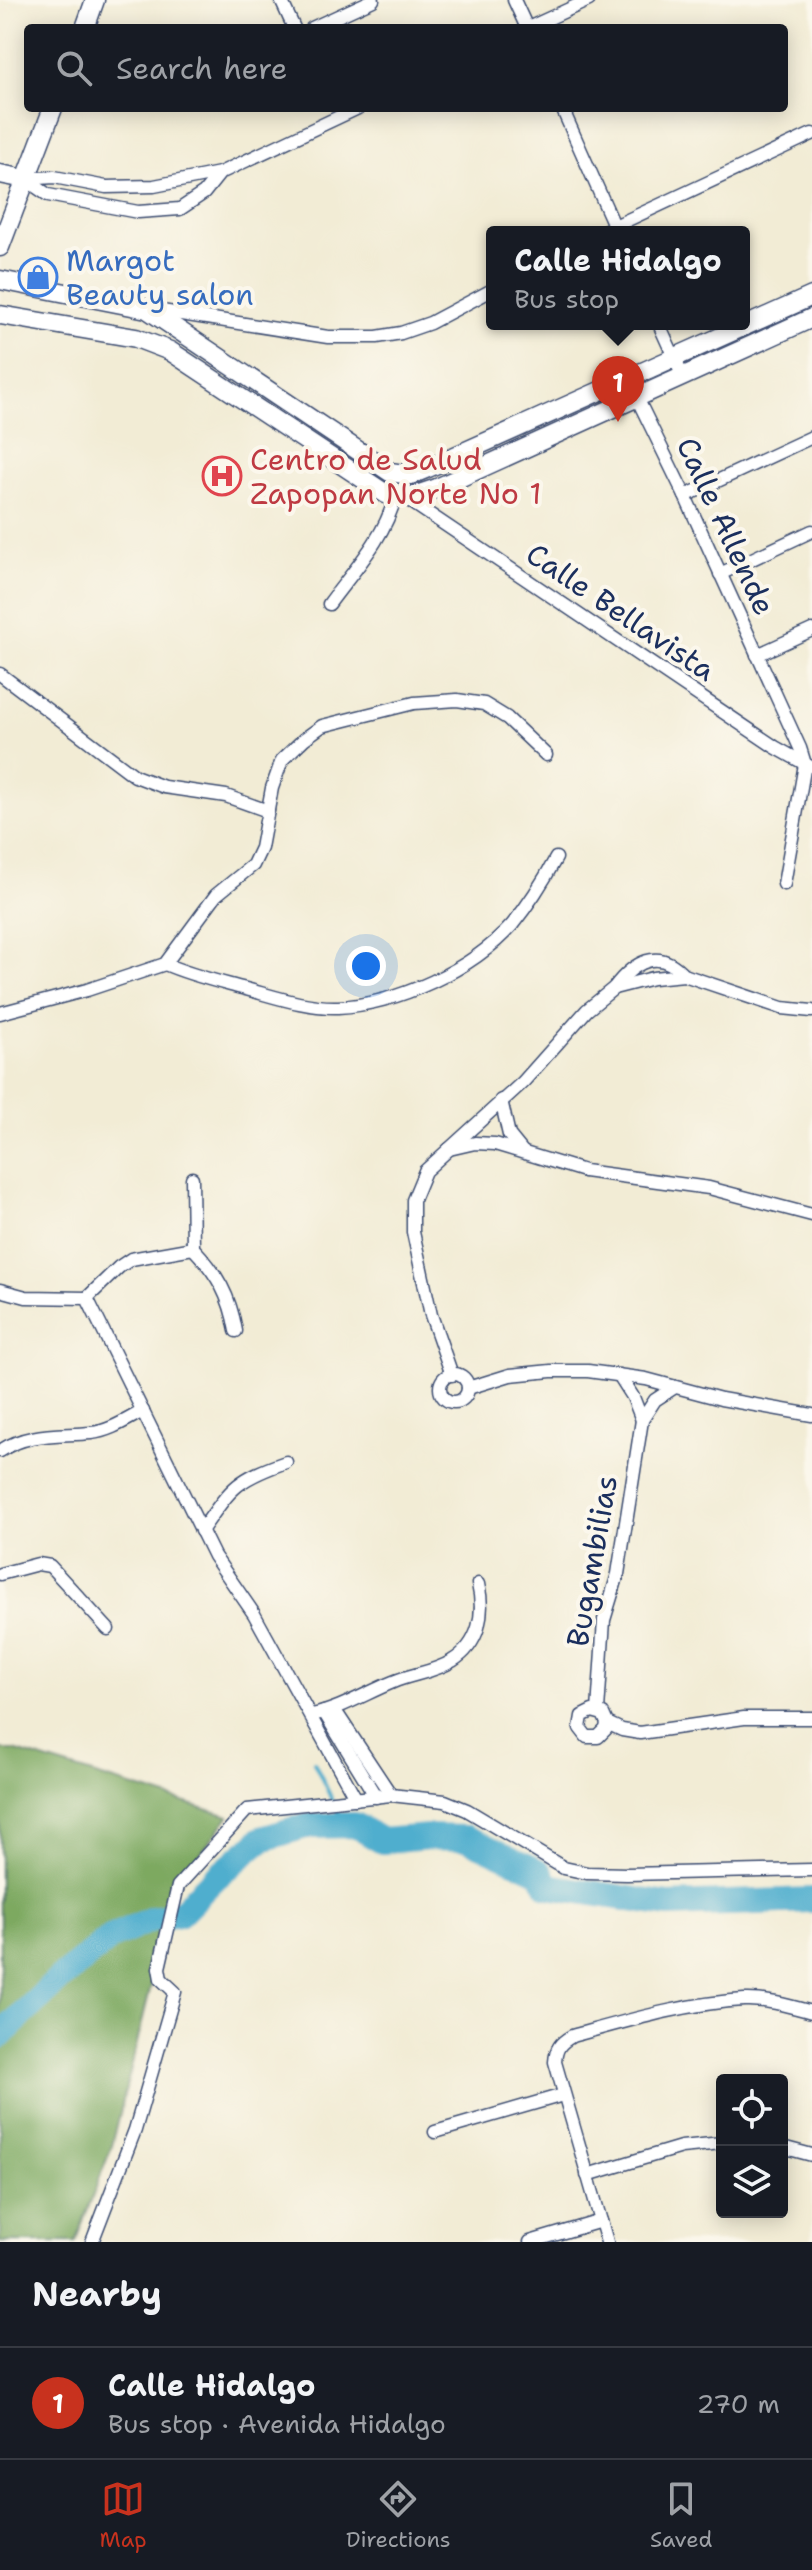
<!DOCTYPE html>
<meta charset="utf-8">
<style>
:root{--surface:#171b24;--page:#20242c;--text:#f1f3f6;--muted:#9ea1a6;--line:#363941;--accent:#c8321e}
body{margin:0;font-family:"Shantell Sans",sans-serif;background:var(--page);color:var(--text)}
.controls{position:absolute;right:24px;bottom:24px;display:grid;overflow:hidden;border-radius:8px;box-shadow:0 4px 20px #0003}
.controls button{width:72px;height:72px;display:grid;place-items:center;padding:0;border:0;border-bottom:2px solid var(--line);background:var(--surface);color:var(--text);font:40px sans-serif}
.you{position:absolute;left:366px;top:966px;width:28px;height:28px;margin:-20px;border:6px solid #fff;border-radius:50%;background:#1a73e8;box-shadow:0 0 0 12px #1a73e833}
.badge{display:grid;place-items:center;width:52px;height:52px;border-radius:50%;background:var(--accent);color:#fff;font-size:26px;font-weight:700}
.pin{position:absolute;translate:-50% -66px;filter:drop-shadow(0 2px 4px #0008)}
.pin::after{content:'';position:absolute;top:42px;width:28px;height:24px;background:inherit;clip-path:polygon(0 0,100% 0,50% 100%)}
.popup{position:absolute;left:486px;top:226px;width:264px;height:104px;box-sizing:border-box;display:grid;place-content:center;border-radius:8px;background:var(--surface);filter:drop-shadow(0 2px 6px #0005);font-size:26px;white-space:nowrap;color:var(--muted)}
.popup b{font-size:30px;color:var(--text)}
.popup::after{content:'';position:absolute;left:50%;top:100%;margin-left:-16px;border:16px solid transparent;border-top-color:var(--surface)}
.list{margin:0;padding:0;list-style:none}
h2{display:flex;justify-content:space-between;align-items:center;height:104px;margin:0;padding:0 32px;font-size:34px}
h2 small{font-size:26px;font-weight:400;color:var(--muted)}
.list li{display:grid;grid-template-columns:52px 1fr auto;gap:24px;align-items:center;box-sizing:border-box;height:112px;padding:0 32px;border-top:2px solid var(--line)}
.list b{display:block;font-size:30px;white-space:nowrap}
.list p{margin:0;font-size:26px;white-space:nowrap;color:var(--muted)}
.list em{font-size:26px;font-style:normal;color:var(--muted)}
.icon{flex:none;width:44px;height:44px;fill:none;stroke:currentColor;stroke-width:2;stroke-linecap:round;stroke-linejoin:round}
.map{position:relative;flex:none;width:812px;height:2242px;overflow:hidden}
.search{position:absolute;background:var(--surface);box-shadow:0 4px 20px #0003;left:24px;right:24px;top:24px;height:88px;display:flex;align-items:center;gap:20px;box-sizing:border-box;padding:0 28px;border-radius:8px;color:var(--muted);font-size:30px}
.sheet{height:216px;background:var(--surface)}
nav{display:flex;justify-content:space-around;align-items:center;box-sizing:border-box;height:112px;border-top:2px solid var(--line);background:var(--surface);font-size:22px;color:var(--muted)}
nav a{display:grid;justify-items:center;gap:4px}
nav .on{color:var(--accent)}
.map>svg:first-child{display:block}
.forest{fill:#7da961;stroke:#4c6c60;stroke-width:2}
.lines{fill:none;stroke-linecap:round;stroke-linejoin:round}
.stream{stroke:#4faece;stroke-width:4}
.river{stroke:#4faece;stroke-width:26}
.street-casing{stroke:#3b4b70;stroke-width:15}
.secondary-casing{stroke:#3b4b70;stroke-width:21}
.street{stroke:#fff;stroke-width:12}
.secondary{stroke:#fff;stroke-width:18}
.labels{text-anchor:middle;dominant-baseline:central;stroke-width:8;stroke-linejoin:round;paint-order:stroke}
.shop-label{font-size:30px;fill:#366cbe;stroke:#fbf7ec;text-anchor:start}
.health-label{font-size:30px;fill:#be3a42;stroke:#fbf7ec;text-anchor:start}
.street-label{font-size:30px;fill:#1b2f5e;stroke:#fbf7ec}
</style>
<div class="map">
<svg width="812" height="2242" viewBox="0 0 812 2242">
<rect width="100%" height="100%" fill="#fbf7ec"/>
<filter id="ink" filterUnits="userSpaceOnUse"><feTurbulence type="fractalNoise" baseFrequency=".0125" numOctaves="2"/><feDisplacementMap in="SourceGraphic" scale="16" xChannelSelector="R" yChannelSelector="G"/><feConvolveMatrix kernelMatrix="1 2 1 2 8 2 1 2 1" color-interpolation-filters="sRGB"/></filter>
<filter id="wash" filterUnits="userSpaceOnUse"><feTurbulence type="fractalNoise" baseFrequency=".006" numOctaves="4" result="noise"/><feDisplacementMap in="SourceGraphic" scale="32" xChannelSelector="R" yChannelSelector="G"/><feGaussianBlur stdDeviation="1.8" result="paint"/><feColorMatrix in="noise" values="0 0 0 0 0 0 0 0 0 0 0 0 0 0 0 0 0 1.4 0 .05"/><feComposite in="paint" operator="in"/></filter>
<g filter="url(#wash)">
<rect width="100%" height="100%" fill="#f2ecd5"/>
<!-- forest -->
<polygon class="forest" points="0,1750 14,1750 229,1816 175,1887 112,2146 75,2242 0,2242"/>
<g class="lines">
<!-- stream -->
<polyline class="stream" points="314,1762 344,1825"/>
<!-- river -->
<polyline class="river" points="0,2036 55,1983 110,1938 152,1919 179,1914 215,1878 262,1839 305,1826 355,1825 382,1841 428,1837 467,1838 540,1872 548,1886 668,1905 812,1900"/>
</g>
</g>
<g filter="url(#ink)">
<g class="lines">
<defs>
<g id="street">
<polyline points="281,0 294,28"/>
<polyline points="514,0 527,28"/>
<polyline points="312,28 373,0"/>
<polyline points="528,28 589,0"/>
<polyline points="562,108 617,232"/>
<polyline points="25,179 48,195 138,212 180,209 204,193 220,173 358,108"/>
<polyline points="25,179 54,177 106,187 154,186 220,173"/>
<polyline points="602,232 812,134"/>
<polyline points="155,310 328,337 377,337 401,333 430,323 492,290"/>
<polyline points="659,324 683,377"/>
<polyline points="637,398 685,496 800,748 805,764 784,884"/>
<polyline points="685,496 812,437"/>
<polyline points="404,497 775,747 809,766"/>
<polyline points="720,574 812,531"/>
<path d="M329 604C353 571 385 538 395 497"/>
<polyline points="757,655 812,630"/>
<polyline points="0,674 135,776 164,787 226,796 268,811"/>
<path d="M165 964C190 975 216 981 242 988 273 996 305 1008 338 1007 397 1004 472 970 512 925 529 904 543 882 556 858"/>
<path d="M614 988C633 963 658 946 684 975"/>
<polyline points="0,1013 87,990 165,964 216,895 253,865 261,848 272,788 282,760 304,739 322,726 414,703 457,700 484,704 507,718 546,755"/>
<polyline points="501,1100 509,1135 522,1151"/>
<polyline points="449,1149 475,1143 495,1144 584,1171 709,1188 812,1215"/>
<path d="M192 1178 193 1248C217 1273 230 1296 236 1331"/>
<polyline points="0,1290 26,1297 87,1298 214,1556 254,1614 356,1799"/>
<polyline points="87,1298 119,1267 131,1259 193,1248"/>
<circle cx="454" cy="1388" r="14"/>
<polyline points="452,1375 431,1315 413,1232 413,1200 425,1171 523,1082 587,1010 614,988 653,978 684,975 782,1008 812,1011"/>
<polyline points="619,1375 633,1397 642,1420"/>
<polyline points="468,1388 510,1375 551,1371 588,1371 646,1379 721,1399 812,1415"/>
<path d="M0 1451C28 1432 58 1436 91 1433 110 1431 126 1420 143 1411"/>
<path d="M201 1531C232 1487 235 1480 286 1462"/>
<polyline points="0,1574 38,1564 50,1566 108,1629"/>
<polyline points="334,1709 391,1795"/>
<polyline points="598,1711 604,1620 618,1574 642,1420 655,1400 675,1387"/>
<polyline points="324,1712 376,1797"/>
<path d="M312 1715C341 1709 366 1693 393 1682 412 1674 435 1672 452 1661 480 1644 485 1613 478 1584"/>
<polyline points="607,1723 606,1729 598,1737 587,1737 580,1728 582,1716 592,1711 603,1714 607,1723 622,1730 640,1733 744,1718 812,1718"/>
<polyline points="435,2132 563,2095"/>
<polyline points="782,2147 812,2155"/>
<polyline points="587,2175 681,2147 722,2143"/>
<polyline points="92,2242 135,2130 175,1992 161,1979 159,1968 178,1886 247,1810 391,1795 445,1801 467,1810 564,1868 587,1873 627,1874 812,1870"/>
<polyline points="530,2242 601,2221"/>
<path d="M607 2242 555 2062C556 2048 560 2043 572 2036 627 2021 687 2003 744 2000 767 1999 790 2006 812 2012"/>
</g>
<g id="secondary">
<polyline points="85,28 95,0"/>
<polyline points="0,174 25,179"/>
<polyline points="0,247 53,108"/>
<polyline points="0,280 147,309 390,472 411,475 428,468 812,296"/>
<path d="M0 315 136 338 170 351 386 494C404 501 419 494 437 488L812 318"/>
</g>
</defs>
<!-- street casing -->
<use href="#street" class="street-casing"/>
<!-- secondary casing -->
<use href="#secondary" class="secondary-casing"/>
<!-- street -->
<use href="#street" class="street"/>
<!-- secondary -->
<use href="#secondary" class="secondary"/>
</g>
</g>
<!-- icons -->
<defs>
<symbol id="shop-ring" viewBox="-11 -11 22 22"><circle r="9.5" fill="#fbf7ec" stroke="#3f7fe0" stroke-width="1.5"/><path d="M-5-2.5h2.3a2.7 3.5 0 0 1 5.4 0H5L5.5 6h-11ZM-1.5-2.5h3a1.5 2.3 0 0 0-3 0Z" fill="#3f7fe0"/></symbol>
<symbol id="hospital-ring" viewBox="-11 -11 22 22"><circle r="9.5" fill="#fbf7ec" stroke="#e0444e" stroke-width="1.5"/><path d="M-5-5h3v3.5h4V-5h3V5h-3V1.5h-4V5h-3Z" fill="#e0444e"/></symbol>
</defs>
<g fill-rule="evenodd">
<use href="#shop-ring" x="16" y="255" width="44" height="44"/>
<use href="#hospital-ring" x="200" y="454" width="44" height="44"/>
</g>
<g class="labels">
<!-- shop labels -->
<g class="shop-label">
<text x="66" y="260">Margot<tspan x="66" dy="34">Beauty salon</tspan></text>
</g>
<!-- health labels -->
<g class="health-label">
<text x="250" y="459">Centro de Salud<tspan x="250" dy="34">Zapopan Norte No 1</tspan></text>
</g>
<!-- street labels -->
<g class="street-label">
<text transform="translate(726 526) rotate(65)">Calle Allende</text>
<text transform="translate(621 612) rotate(34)">Calle Bellavista</text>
<text transform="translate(592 1561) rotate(-80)">Bugambilias</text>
</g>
</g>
</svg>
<div class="controls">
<button><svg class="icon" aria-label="locate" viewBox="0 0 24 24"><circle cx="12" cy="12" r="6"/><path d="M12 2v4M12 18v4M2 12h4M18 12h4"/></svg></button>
<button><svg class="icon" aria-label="layers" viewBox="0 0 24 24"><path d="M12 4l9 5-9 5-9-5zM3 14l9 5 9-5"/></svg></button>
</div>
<div class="you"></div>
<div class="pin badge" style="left:618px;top:422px">1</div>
<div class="popup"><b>Calle Hidalgo</b>Bus stop</div>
<div class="search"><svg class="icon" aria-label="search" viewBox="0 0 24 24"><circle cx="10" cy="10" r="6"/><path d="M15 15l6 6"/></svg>Search here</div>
</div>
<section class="sheet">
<h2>Nearby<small></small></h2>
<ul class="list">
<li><span class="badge">1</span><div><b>Calle Hidalgo</b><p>Bus stop · Avenida Hidalgo</p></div><em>270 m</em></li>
</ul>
</section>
<nav>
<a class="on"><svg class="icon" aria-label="map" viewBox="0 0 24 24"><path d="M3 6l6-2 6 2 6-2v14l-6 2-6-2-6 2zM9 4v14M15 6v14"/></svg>Map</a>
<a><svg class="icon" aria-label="directions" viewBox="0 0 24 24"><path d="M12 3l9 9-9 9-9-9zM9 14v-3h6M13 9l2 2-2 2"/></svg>Directions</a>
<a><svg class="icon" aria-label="saved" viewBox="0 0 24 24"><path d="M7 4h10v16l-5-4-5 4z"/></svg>Saved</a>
</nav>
